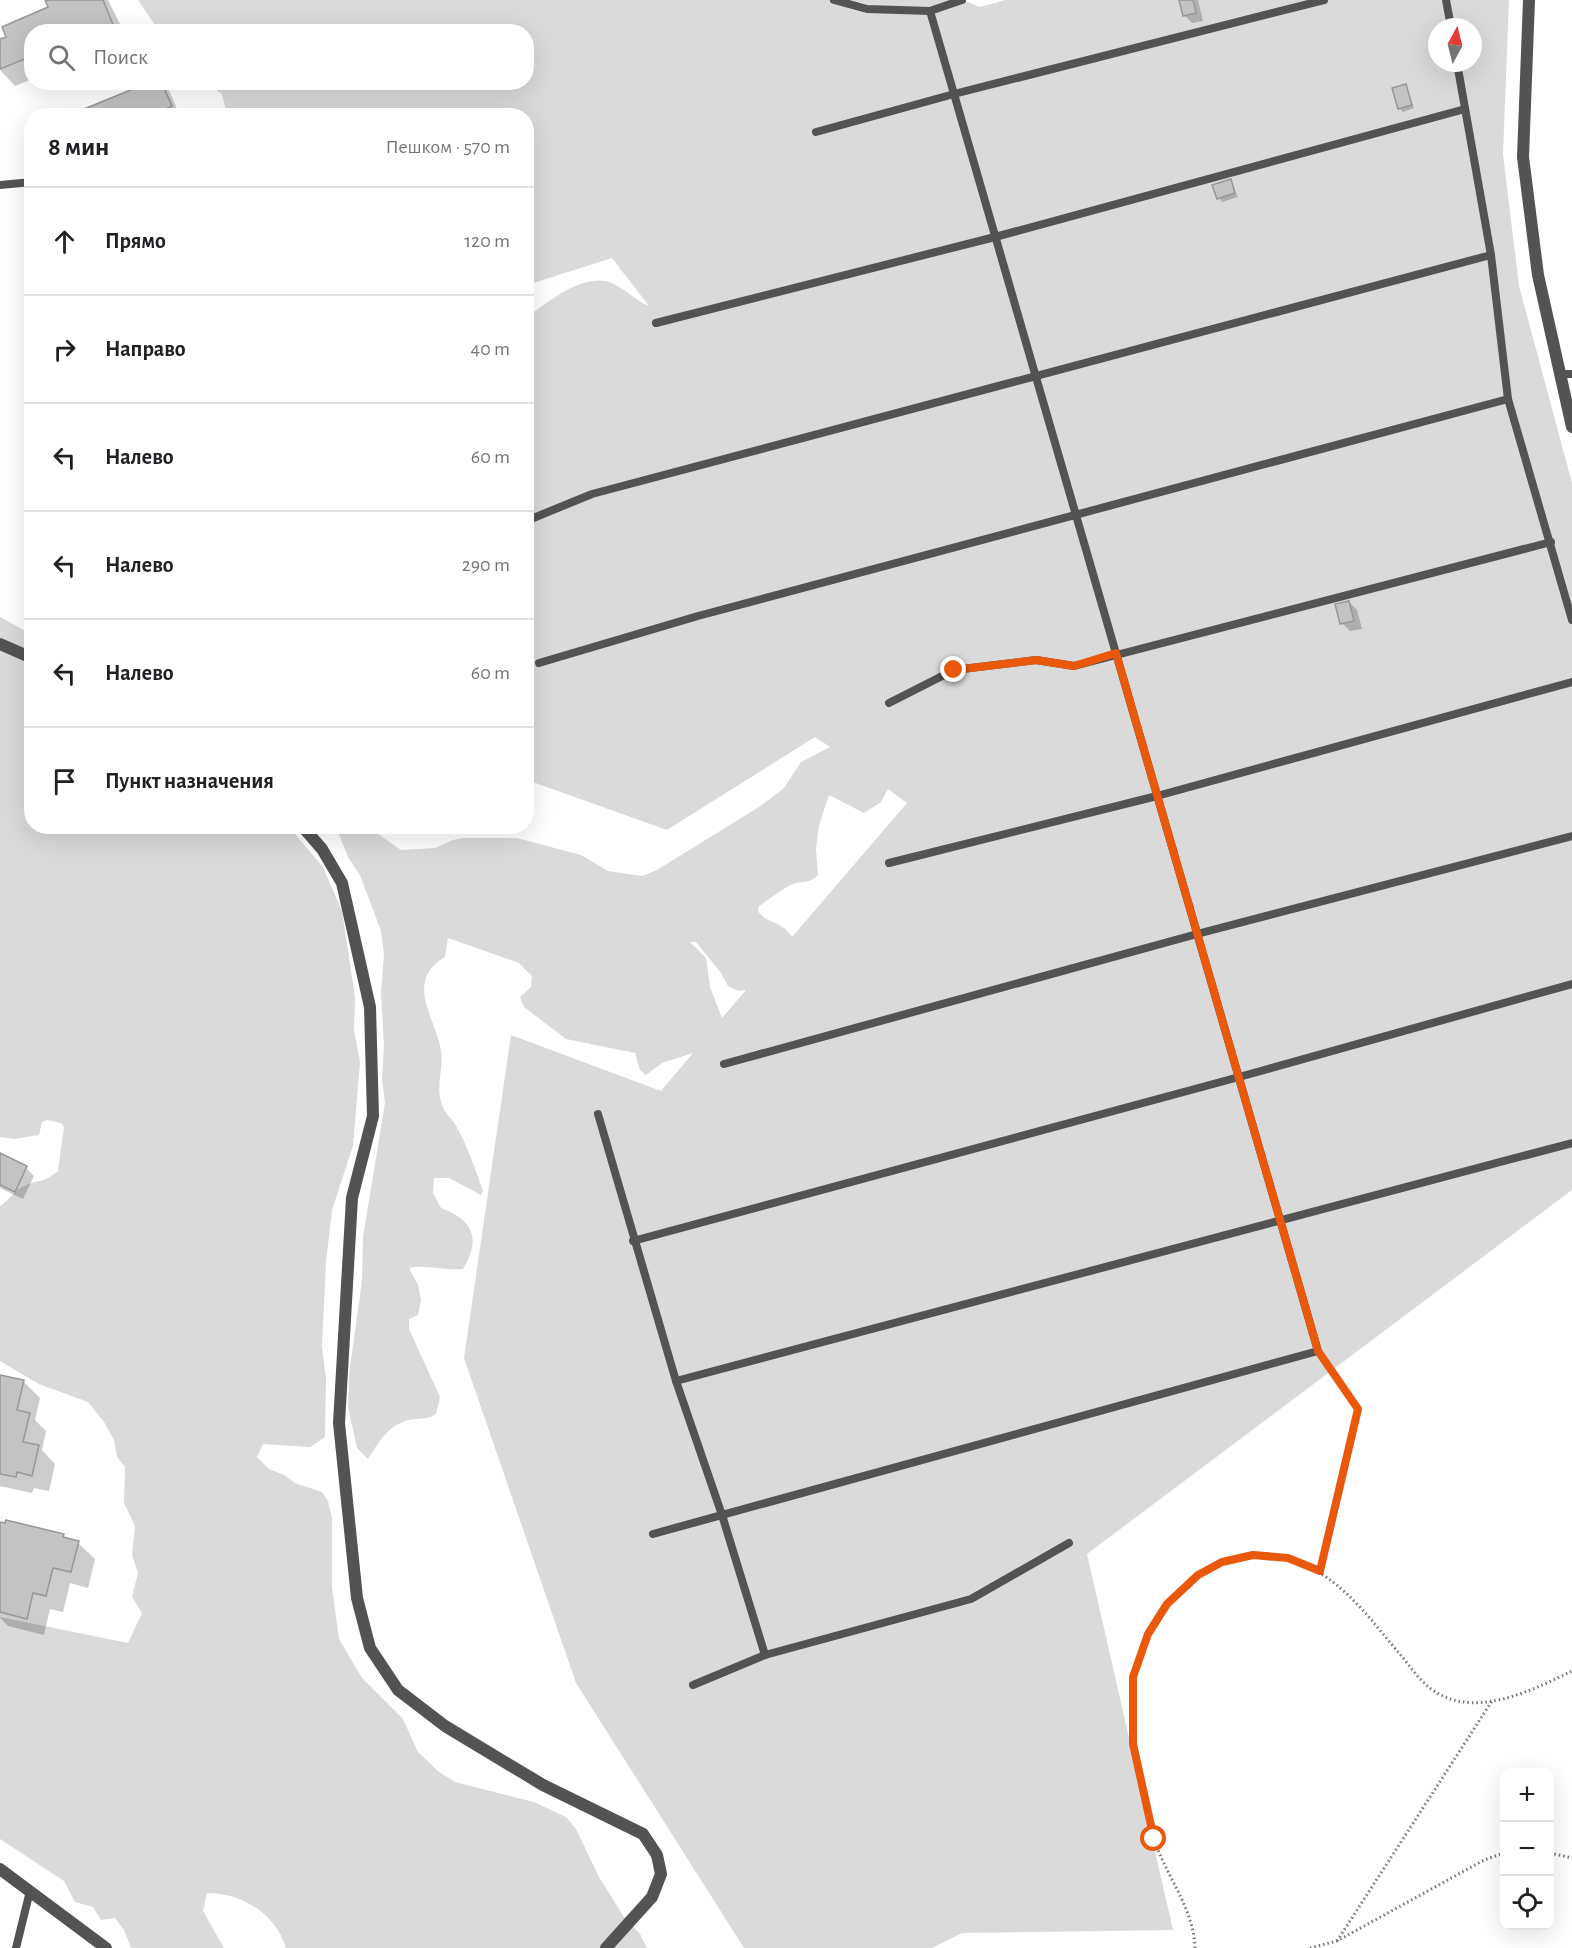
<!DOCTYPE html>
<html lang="ru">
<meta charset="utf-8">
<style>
:root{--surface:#fff;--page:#f2f2f2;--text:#202124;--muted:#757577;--line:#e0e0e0}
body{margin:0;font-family:"Alegreya Sans",sans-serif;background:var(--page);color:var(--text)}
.controls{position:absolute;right:18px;bottom:18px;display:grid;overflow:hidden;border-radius:12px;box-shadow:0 6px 24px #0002}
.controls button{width:54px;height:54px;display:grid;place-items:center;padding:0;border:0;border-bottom:2px solid var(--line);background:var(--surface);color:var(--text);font:30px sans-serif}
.compass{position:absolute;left:1428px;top:18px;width:54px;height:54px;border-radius:50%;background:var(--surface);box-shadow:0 6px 24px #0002;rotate:7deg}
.stop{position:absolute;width:18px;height:18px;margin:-14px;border:4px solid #ea580c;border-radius:50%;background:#fff}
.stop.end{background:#ea580c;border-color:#fff;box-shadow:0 2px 6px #0008}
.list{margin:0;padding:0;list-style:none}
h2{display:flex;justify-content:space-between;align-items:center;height:78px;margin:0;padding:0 24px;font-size:26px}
h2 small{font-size:20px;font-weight:400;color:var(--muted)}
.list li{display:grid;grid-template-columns:39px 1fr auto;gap:18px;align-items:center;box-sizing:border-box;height:108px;padding:0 24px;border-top:2px solid var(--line)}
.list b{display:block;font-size:22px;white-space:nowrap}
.list em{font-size:20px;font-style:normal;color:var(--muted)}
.icon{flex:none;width:33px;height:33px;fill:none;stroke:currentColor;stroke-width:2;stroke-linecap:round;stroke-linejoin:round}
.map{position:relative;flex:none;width:1572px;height:1948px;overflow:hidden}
.search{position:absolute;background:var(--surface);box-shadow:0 6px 24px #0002;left:24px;top:24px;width:510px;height:66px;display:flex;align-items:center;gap:15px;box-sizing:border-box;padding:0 21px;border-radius:24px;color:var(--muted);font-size:22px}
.panel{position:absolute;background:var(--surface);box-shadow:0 6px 24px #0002;left:24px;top:108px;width:510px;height:726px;border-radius:24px}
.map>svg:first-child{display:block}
.green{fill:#dadada;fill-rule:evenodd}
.shadow{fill:#0003}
.building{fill:#c3c3c3;stroke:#979797;stroke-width:1.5}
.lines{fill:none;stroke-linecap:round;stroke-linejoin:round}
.path{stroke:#757575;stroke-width:3;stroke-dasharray:1.5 3;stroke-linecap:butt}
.service{stroke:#535353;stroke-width:8}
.minor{stroke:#535353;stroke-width:12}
.tertiary{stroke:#535353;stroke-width:12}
.route{stroke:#ea580c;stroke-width:8}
</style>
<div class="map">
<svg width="1572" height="1948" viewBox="0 0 1572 1948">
<rect width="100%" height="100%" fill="#fff"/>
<!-- green -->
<g class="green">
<path d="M138 0H963L980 7 1005 0H1509L1503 154 1519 286 1572 483V1190L1087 1554 1173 1930 962 1933 932 1948H744L576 1683 464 1358 511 1035 661 1091 693 1053 662 1063 646 1075 640 1070 635 1053 566 1039 524 1007 520 997 531 987 532 976 519 963 448 938 445 957C404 981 435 1017 441 1050 444 1068 435 1087 442 1105 444 1112 451 1118 455 1124 467 1145 475 1168 483 1191L481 1195 449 1178H434L433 1193 441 1208C474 1220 481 1240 463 1269 444 1271 427 1264 409 1268L418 1285 421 1300 418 1315 409 1319V1329L440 1397 436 1414C427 1420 419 1418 409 1420 388 1425 379 1442 368 1459L357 1448 348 1407 349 1375 362 1281 363 1237 385 1103 382 1079 384 1044 381 994 384 954 381 931 360 875 349 859 336 827H368L401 850 435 848 453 840 463 838H517L581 855 608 871 642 876 657 870 762 805 784 788 801 762 830 747 815 737 667 830 527 780V317C549 301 587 270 614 284 626 290 638 302 649 306L612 258 527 285 526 116 227 115 222 94 207 83 526 82V32L159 31ZM1437 27H1473V63H1437ZM888 789 907 803 792 937C782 920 766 924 758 911L759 906C771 899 783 887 796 883 805 881 811 883 818 875L816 849 819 825 829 795 864 813 881 802ZM690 942H696L721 973 728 986 739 991 746 990 722 1018 710 987 706 958Z"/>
<path d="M0 617 31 634 32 826 289 827 323 867 342 911 355 997 354 1030 360 1062 353 1146 332 1210 326 1262 322 1346 326 1379 325 1437 310 1447 263 1444 257 1457 269 1469 284 1475 295 1483 322 1492 328 1501 332 1518V1587L339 1639 362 1678 403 1719 418 1752 439 1772 455 1782 534 1802 566 1817 576 1829 599 1877 624 1917 640 1934 647 1948H286C276 1914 242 1893 207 1893L203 1911 224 1948H131L124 1930 115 1918 101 1920 93 1907 75 1902 64 1881 0 1839V1617L128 1643 142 1613 132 1597 138 1573 132 1555 135 1526 124 1503 125 1467 117 1457 114 1440 104 1422 88 1402 39 1384 0 1361V1206C9 1201 12 1192 22 1187 37 1179 43 1184 58 1171L64 1127 61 1123 47 1120 42 1122 39 1135 15 1139 0 1137Z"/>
</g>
<!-- shadow -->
<g class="shadow">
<polygon points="69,0 108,0 124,32 32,32 32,79 15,86 0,70 0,41"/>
<polygon points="1181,0 1198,0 1203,21 1192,23 1184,15"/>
<polygon points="162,82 168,88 180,116 64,116 146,86 147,82"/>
<polygon points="1405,86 1414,108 1403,112 1399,108"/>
<polygon points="1230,181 1238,197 1222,202 1214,186"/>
<polygon points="1349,602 1357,610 1362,629 1350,631 1342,623"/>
<polygon points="1,1155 26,1168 34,1176 23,1199 0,1188"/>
<polygon points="0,1376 23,1381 40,1398 35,1420 46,1431 42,1450 55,1464 49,1491 34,1488 32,1493 0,1486"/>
<polygon points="0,1524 63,1535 68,1540 78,1543 95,1559 88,1588 70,1583 63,1612 50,1609 44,1635 8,1626 0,1618"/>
</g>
<!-- building -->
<g class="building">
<polygon points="45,0 103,0 116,32 32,32 32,56 0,69 0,39 6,37 2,27 48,7"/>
<polygon points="1179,0 1193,0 1196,13 1183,16"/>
<polygon points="150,82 161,82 172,106 151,116 67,116"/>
<polygon points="1406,84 1412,105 1398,109 1392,88"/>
<polygon points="1231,179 1235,193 1217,199 1212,185"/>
<polygon points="1349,601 1354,621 1340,624 1335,604"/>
<polygon points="0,1153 27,1166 15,1192 0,1185"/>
<polygon points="0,1375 24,1380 17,1410 30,1413 23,1442 39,1445 32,1476 17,1472 16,1477 0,1474"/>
<polygon points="6,1520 64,1534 63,1537 79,1541 71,1572 53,1568 46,1596 33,1593 27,1619 0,1612 0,1522 5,1523"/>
</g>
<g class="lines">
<!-- path -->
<g class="path">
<polyline points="1320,1571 1358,1409 1324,1360"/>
<polyline points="1550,1853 1572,1858"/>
<polyline points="1337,1941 1492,1701"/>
<path d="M1195 1948C1194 1909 1166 1876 1154 1839 1138 1790 1123 1705 1140 1657 1154 1617 1178 1585 1216 1565 1231 1557 1251 1555 1268 1556 1332 1561 1366 1615 1404 1659 1414 1672 1424 1686 1439 1694 1480 1717 1535 1689 1572 1671"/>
<polyline points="1310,1948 1337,1941 1484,1860 1504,1853"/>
</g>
<!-- service -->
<g class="service">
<polyline points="834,0 867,9 930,11"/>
<polyline points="1446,0 1451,27"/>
<polyline points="1457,63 1491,255 1508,399 1572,620"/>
<polyline points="816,132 954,94 1324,0"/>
<polyline points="0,185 32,182"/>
<polyline points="656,323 995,237 1465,109"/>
<polyline points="1559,374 1572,374"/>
<polyline points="526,521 592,494 1491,255"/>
<polyline points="539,663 698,616 1508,399"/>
<polyline points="889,703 954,670 1036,660 1074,666 1551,542"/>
<polyline points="889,863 1157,796 1572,682"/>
<polyline points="724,1064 1197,934 1572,836"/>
<polyline points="598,1114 676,1381 722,1515 765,1655"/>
<polyline points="633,1241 1239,1077 1572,984"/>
<polyline points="676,1381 1572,1143"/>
<polyline points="653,1534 1318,1351 930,11 962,0"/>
<polyline points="693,1685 765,1655 971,1599 1069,1543"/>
<polyline points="16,1948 30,1891"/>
</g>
<!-- minor -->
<g class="minor">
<polyline points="0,644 32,658"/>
<polyline points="302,826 322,849 342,883 370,1007 373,1116 352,1198 339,1423 357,1598 370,1648 398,1690 445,1726 543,1785 643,1834 657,1855 661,1874 652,1897 606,1948"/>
<polyline points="0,1869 106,1948"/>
</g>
<!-- tertiary -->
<polyline class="tertiary" points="1529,0 1523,157 1538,275 1572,427"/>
</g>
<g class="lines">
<!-- route -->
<polyline class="route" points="954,670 1036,660 1074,666 1116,653 1318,1351 1358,1409 1320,1571 1288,1558 1253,1555 1222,1562 1198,1575 1167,1604 1148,1634 1133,1677 1133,1744 1154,1839"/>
</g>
</svg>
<div class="controls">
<button>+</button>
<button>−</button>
<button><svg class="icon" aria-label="locate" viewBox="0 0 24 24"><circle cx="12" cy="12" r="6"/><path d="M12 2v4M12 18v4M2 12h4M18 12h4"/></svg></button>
</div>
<svg class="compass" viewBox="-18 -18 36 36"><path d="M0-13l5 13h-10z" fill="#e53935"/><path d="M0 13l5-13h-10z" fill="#757577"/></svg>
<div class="stop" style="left:1154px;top:1839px"></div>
<div class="stop end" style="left:954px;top:670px"></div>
<div class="search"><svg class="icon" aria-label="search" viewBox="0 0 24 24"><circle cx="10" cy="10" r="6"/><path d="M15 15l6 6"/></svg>Поиск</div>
<section class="panel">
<h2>8 мин<small>Пешком · 570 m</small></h2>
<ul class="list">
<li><svg class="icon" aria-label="ahead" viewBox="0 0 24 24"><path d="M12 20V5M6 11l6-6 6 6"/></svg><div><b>Прямо</b></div><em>120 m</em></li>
<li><svg class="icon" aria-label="right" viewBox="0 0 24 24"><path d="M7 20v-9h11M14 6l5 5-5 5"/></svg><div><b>Направо</b></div><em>40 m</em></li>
<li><svg class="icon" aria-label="left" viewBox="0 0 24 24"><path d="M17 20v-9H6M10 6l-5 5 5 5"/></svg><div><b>Налево</b></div><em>60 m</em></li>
<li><svg class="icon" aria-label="left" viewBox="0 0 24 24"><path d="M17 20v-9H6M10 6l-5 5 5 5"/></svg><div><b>Налево</b></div><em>290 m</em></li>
<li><svg class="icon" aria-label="left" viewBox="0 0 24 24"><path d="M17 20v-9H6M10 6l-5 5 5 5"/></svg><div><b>Налево</b></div><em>60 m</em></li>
<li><svg class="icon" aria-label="arrive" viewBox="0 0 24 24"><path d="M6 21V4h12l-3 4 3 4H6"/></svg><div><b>Пункт назначения</b></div></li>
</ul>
</section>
</div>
